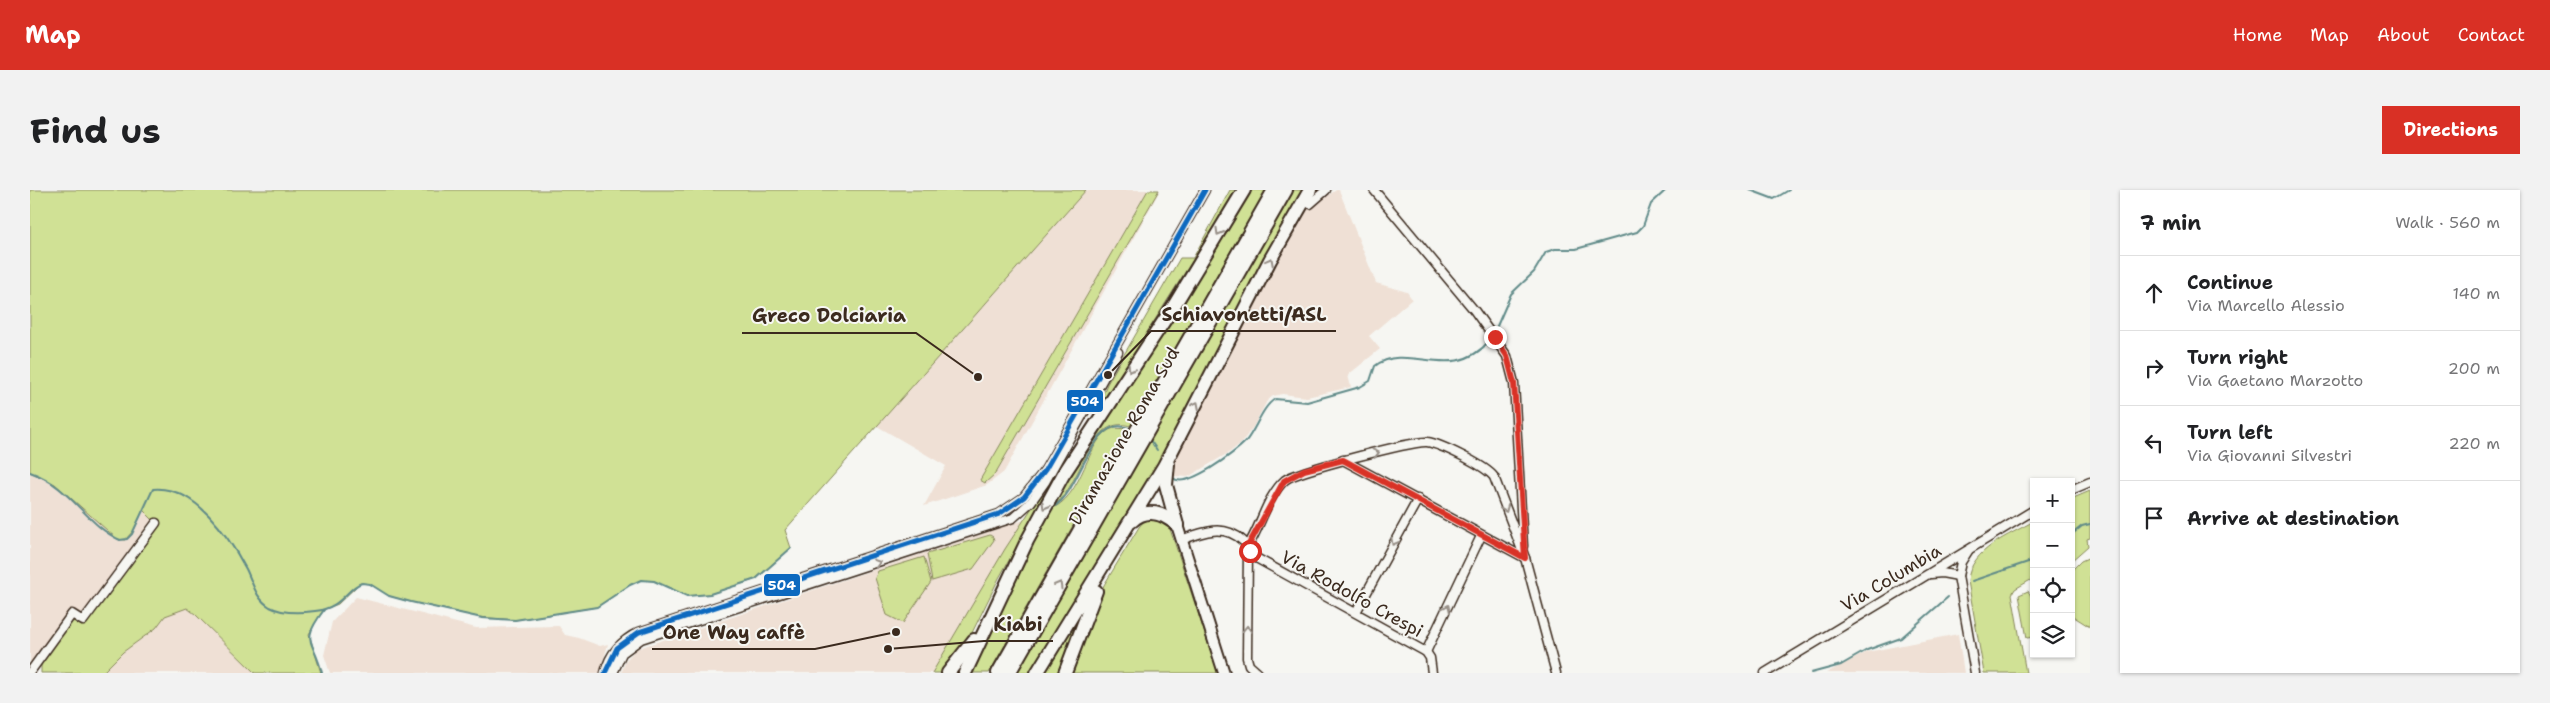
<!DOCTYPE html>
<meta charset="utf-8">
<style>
:root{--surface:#fff;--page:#f2f2f2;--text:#202124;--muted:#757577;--line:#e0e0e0;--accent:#d93025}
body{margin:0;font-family:"Shantell Sans",sans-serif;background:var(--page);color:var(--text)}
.controls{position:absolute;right:15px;bottom:15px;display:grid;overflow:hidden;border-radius:0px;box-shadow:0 1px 4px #0004}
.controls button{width:45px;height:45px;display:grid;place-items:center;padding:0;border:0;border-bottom:1px solid var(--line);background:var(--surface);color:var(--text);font:25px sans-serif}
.stop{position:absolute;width:15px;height:15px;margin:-11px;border:4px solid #d93025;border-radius:50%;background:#fff}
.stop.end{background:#d93025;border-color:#fff;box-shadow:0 1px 5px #0008}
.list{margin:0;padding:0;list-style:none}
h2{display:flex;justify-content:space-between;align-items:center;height:65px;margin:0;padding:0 20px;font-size:21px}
h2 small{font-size:16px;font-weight:400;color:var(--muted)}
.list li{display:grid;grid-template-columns:32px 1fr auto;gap:15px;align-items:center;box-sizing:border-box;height:75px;padding:0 20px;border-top:1px solid var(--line)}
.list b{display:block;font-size:19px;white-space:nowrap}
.list p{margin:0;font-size:16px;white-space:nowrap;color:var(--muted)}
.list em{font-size:16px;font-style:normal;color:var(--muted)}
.icon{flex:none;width:28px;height:28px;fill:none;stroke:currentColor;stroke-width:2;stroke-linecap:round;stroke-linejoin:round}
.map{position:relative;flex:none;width:2060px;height:483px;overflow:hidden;border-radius:0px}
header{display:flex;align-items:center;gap:30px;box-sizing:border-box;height:70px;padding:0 25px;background:var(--accent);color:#fff}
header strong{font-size:24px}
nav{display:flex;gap:28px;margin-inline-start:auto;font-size:18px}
.intro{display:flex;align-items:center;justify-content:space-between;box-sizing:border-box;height:120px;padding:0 30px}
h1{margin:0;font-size:35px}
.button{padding:12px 22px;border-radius:0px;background:var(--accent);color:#fff;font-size:18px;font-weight:700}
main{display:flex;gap:30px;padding:0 30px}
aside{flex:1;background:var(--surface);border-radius:0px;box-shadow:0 1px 4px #0004}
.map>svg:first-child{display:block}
.built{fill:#efe0d5}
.green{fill:#d0e195;stroke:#86865a}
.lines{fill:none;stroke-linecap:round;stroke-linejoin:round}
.stream{stroke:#618b89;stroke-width:2}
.minor-casing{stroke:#3b2a1e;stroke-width:11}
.major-casing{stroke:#3b2a1e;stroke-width:14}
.highway-casing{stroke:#3b2a1e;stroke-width:16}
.minor{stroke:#f6f6f2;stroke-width:8}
.major{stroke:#f6f6f2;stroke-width:10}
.highway{stroke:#f6f6f2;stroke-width:12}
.bus-1-casing{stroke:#f6f6f2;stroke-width:9}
.bus-1{stroke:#0c69bf;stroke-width:5}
.oneway{stroke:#989088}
.route{stroke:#d93025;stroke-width:6}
.labels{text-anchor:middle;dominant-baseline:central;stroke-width:4;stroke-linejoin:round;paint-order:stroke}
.street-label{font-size:18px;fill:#3b2a1e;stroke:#f6f6f2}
.leader{fill:none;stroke:#3b2a1e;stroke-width:2}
.callout-dot{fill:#3b2a1e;stroke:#f6f6f2;stroke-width:2}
.callout-label{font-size:19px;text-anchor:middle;font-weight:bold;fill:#3b2a1e;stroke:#f6f6f2;stroke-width:4;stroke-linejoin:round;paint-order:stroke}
.line-badge{stroke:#f6f6f2;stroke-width:2}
.badge-label{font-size:14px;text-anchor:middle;font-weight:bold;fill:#fff}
</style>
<header>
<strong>Map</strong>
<nav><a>Home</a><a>Map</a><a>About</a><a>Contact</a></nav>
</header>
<div class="intro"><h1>Find us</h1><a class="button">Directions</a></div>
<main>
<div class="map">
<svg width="2060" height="483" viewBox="0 0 2060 483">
<rect width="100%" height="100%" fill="#f6f6f2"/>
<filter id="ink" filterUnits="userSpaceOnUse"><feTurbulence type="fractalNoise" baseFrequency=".02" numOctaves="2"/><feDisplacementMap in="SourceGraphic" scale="10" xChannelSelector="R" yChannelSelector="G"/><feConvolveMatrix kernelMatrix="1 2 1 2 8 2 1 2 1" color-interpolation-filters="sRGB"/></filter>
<g filter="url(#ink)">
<!-- built -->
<g class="built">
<polygon points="1056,0 1130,0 974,282 957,295 894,316 916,276 847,236"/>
<polygon points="1306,0 1309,0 1346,93 1377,102 1382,109 1339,146 1350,159 1318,185 1321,197 1277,207 1252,204 1243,206 1237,211 1223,237 1212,252 1200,262 1158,287 1145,286 1143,276 1151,256 1253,58 1276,21"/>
<polygon points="0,282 21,291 37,304 113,320 126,333 53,431 0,482"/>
<polygon points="994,330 902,483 591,483 596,470 606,459"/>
<polygon points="326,407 446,438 529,436 535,445 549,448 570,456 578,454 570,483 300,483 294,465 302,432"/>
<polygon points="157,418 165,424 225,483 72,483 93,462 126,438 135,426"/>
<polygon points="1928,444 1934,483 1796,483 1837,462"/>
</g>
<!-- green -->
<g class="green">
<polygon points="0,0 1056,0 755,340 761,358 724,390 680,404 657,406 624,391 611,390 600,395 567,417 485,430 448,427 381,412 359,406 340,394 330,393 308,414 293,420 279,444 291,483 225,483 165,424 157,418 135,426 126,438 93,462 72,483 11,483 11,474 42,424 52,431 126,333 113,320 104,340 95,350 87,349 25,294 0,282"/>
<polygon points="1118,0 1129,0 965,284 955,293 950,290"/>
<polygon points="1200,0 1207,0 1073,212 1071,209 1077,194 1150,68 1163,68"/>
<path d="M1219 0H1236L1100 236C1058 224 1052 297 1023 316L1056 256Z"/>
<polygon points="1264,0 1276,0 1147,243 1003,483 987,483"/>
<path d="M1084 238 1098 239 959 483H939L1018 320C1055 309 1056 245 1084 238Z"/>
<polygon points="2060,301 2060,348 2057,349 2058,356 2041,371 2041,309"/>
<polygon points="1017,303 969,388 938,451 915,483 902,483 975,359 1009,307"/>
<polygon points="1117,327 1138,333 1188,483 1040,483 1074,395 1109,337"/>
<path d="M2004 331V388L1985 399 1982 404 1996 483H1954L1938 391C1940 359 1980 345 2004 331Z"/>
<polygon points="960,345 963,347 964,350 943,379 902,391 897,364"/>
<polygon points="894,367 901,392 873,433 857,425 845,388 848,381"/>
<polygon points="2060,367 2060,437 2041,425 2041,381 2051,371"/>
<polygon points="1998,401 2004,411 2004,447 1997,448 1989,405"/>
<polygon points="1055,414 1033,483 1013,483"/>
</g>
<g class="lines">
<!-- stream -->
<g class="stream">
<polyline points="1720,0 1744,9 1759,0"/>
<polyline points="1467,136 1481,104 1504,82 1516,62 1525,59 1546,59 1607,42 1613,36 1621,14 1636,0"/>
<polyline points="1120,250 1127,260"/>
<path d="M0 282C41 296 56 335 90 350L97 349 102 344 123 299C165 295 199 347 216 379 223 393 225 408 240 417 253 424 270 423 285 421 313 418 317 397 332 393L340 394 359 406 381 412 452 428 485 430 567 417 600 395 611 390 624 391 657 406 680 404 726 389 761 358"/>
<path d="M1143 288C1156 300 1206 262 1216 251 1226 239 1232 217 1245 209L1277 212 1330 197 1340 191 1345 176C1378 151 1423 195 1460 150"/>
<path d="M1023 317C1051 303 1061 223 1098 238"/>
<polyline points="2041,345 2052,336 2060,334"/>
<polyline points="1942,391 2004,370"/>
<path d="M292 483C284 449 269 453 294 420"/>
<polyline points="1781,483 1811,475 1837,460 1871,448 1918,407"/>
</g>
<defs>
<g id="minor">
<polyline points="1344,0 1444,120 1477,166 1484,193 1493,356"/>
<polyline points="1280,14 1296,0"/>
<polyline points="1313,270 1495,368"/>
<polyline points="2041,300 2060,292"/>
<path d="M1151 350C1172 342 1194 333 1213 351 1219 356 1222 364 1228 369L1396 462 1400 468 1402 483"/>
<path d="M1218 356C1231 336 1237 306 1255 290 1266 281 1383 251 1397 252 1411 254 1456 276 1464 287L1495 368 1526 483"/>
<polyline points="1218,358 1217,468 1219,475 1228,483"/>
<polyline points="1938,361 1931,372 1928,386 1945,483"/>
<polyline points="1901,384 1912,383 1928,386"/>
<polyline points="1326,422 1388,309"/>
<polyline points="1396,462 1451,346"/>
<polyline points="0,482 42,424 53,431 126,333"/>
<path d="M575 483C579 464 592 450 609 442L969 324 994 307 1015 280 1175 0"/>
<polyline points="583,483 592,463 611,449 983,328 1001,312 1015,292 1088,162"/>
<polyline points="1735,483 2004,320"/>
</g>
<polyline id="major" points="1147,335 1194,483"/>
<g id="highway">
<polyline points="1138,274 1136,295 1147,335"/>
<path d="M1102 331C1117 317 1133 323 1147 335"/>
<polyline points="918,483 944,450"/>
<polyline points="935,483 997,351 1033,285 1145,114 1214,0"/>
<polyline points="968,483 1244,0"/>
<polyline points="979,483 1256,0"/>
<polyline points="1007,483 1134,276 1240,70 1280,0"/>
<polyline points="1035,483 1066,401"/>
</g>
</defs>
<!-- minor casing -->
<use href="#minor" class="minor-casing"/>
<!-- major casing -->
<use href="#major" class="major-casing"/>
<!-- highway casing -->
<use href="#highway" class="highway-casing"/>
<!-- minor -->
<use href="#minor" class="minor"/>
<!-- major -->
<use href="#major" class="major"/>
<!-- highway -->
<use href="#highway" class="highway"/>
<defs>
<polyline id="bus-1" points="575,483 587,458 609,442 969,324 994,307 1015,280 1175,0"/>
</defs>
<!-- bus-1 casing -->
<use href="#bus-1" class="bus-1-casing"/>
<!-- bus-1 -->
<use href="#bus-1" class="bus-1"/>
</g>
<!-- one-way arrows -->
<defs><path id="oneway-chevron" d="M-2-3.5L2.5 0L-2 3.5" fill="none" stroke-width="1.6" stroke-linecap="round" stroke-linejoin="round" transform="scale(1.25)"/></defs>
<g class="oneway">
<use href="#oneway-chevron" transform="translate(1189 42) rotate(120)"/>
<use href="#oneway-chevron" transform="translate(1240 71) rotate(-62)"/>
<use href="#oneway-chevron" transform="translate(1101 179) rotate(123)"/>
<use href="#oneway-chevron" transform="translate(1166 215) rotate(-63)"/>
<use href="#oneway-chevron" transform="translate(1346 263) rotate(-13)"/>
<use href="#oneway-chevron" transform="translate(1015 316) rotate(120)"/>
<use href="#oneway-chevron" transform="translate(1475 319) rotate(68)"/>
<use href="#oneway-chevron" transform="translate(1364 352) rotate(119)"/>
<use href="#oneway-chevron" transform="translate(847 373) rotate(-18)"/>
<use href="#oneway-chevron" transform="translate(1029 395) rotate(-60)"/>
<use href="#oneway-chevron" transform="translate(1417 418) rotate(-65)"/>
<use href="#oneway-chevron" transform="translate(1217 439) rotate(-89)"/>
</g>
</g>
<g class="lines" filter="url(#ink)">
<!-- route -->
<polyline class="route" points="1220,361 1218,356 1254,291 1274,280 1313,270 1495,368 1484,193 1477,166 1465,147"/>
</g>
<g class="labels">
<!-- street labels -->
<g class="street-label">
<text transform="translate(1094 246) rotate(-60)">Diramazione Roma Sud</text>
<text transform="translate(1861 388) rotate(-31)">Via Columbia</text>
<text transform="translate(1322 404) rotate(29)">Via Rodolfo Crespi</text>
</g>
</g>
<!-- callouts -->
<path class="leader" d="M1078 185L1121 141H1306M948 187L886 143H712M858 459L954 451H1023M866 442L785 459H622"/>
<g class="callout-dot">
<circle cx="1078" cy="185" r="5"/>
<circle cx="948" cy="187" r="5"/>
<circle cx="858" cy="459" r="5"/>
<circle cx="866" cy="442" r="5"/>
</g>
<g class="callout-label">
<text x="1214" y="131">Schiavonetti/ASL</text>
<text x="799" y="132">Greco Dolciaria</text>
<text x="988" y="441">Kiabi</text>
<text x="704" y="449">One Way caffè</text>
</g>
<g class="line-badge">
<rect x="1036" y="199" width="38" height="24" rx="5" fill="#0c69bf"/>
<rect x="733" y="383" width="38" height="24" rx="5" fill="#0c69bf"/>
</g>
<g class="badge-label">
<text x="1055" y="216">504</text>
<text x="752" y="400">504</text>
</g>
</svg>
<div class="controls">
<button>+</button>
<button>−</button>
<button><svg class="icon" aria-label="locate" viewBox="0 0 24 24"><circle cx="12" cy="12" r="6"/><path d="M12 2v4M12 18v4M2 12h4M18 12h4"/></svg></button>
<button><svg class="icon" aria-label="layers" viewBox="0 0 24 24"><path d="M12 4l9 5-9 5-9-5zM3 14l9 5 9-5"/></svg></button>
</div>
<div class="stop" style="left:1220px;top:361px"></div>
<div class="stop end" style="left:1465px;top:147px"></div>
</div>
<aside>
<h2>7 min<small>Walk · 560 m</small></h2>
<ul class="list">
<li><svg class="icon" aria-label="ahead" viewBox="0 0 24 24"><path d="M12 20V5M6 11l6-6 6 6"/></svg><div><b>Continue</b><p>Via Marcello Alessio</p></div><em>140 m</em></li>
<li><svg class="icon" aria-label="right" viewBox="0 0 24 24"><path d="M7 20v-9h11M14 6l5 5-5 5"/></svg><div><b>Turn right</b><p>Via Gaetano Marzotto</p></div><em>200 m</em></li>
<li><svg class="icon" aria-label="left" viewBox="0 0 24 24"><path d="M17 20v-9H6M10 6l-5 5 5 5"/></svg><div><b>Turn left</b><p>Via Giovanni Silvestri</p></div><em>220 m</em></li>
<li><svg class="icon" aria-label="arrive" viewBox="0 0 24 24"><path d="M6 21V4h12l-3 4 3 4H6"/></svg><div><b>Arrive at destination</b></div></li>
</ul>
</aside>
</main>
